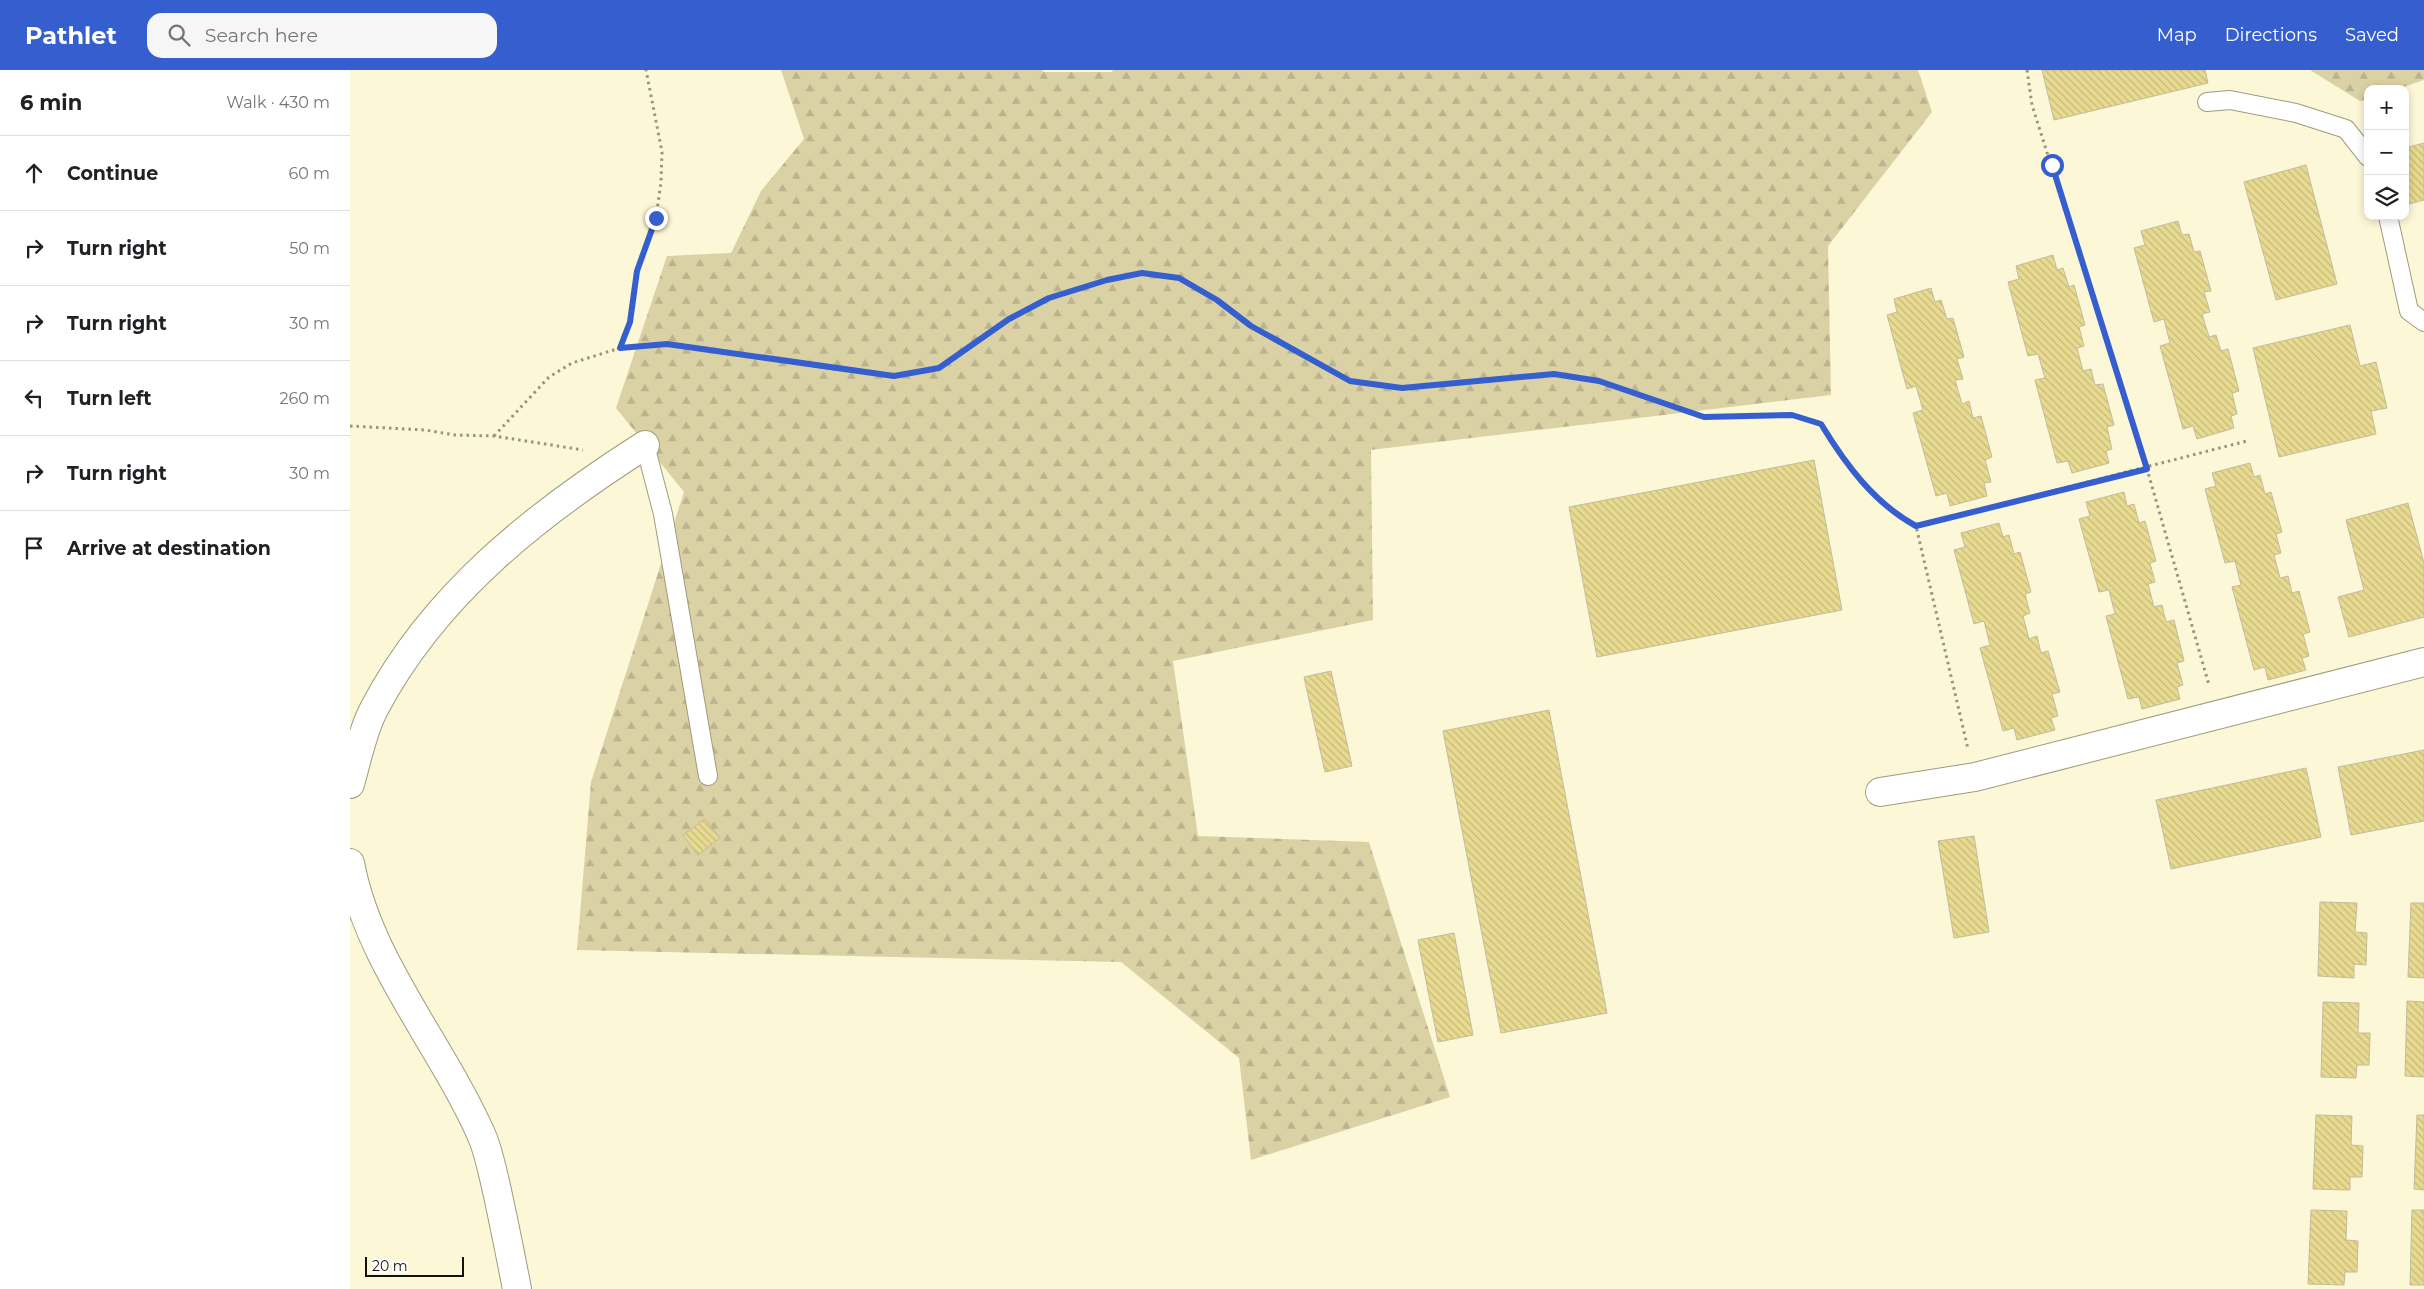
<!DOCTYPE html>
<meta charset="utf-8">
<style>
:root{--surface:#fff;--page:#f6f6f6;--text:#202124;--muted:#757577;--line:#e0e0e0;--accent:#355ece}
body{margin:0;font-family:Montserrat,sans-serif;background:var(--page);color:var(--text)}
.controls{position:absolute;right:15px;top:15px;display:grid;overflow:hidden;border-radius:10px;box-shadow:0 2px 8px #0003}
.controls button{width:45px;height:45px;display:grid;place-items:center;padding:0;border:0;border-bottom:1px solid var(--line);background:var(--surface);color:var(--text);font:25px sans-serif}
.scale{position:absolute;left:15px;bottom:12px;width:99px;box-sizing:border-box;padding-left:5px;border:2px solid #131106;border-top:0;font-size:14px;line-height:18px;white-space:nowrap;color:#131106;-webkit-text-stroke:4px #fff;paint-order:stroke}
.stop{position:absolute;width:15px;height:15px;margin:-11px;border:4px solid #355ece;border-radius:50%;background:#fff}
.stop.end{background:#355ece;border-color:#fff;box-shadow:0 1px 5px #0008}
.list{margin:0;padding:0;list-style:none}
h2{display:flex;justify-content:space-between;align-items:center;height:65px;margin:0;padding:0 20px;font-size:21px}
h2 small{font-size:16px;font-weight:400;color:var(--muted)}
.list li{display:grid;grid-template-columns:32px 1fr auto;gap:15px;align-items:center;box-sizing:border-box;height:75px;padding:0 20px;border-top:1px solid var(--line)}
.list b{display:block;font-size:19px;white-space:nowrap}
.list em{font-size:16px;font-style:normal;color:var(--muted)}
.icon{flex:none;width:28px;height:28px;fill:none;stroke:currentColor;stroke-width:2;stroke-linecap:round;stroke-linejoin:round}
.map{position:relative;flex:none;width:2074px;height:1219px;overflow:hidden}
header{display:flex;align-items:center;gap:30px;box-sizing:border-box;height:70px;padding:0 25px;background:var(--accent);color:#fff}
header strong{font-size:24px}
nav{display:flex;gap:28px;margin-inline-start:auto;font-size:18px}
.search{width:350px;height:45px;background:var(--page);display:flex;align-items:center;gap:12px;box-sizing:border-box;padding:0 18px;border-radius:15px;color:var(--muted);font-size:19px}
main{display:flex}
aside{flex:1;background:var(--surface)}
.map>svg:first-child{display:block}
.forest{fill:url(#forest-firs)}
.building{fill:url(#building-back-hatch);stroke:#c2bc9d}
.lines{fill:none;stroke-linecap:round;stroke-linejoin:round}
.service-casing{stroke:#a09b7d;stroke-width:20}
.minor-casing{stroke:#a09b7d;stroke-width:30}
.path{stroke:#98947d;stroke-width:3;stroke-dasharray:2.5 4;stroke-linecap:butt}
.service{stroke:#fff;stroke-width:18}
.minor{stroke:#fff;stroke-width:28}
.route{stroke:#355ece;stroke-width:6}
</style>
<header>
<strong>Pathlet</strong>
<div class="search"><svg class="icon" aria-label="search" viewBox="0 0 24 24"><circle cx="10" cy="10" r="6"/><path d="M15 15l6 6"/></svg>Search here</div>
<nav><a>Map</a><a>Directions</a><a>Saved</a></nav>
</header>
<main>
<aside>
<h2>6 min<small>Walk · 430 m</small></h2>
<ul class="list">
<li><svg class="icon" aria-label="ahead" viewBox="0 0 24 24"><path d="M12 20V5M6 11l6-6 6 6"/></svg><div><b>Continue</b></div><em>60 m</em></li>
<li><svg class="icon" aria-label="right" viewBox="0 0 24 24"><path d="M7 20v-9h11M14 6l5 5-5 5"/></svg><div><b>Turn right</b></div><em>50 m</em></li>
<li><svg class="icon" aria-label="right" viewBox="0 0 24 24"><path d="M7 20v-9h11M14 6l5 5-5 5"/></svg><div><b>Turn right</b></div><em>30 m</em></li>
<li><svg class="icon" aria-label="left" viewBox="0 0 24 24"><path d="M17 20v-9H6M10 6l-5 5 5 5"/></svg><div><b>Turn left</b></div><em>260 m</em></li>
<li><svg class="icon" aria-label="right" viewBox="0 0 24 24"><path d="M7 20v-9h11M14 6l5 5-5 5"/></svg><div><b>Turn right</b></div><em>30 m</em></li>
<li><svg class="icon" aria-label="arrive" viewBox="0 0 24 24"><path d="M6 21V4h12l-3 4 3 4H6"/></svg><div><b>Arrive at destination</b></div></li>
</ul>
</aside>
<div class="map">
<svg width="2074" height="1219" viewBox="0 0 2074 1219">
<defs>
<pattern id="forest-firs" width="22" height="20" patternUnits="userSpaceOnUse" patternTransform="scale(1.25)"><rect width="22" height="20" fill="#dad2a5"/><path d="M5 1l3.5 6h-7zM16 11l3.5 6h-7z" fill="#bab38d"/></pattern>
<pattern id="building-back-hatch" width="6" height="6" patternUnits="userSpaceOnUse" patternTransform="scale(1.25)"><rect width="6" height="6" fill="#e8da90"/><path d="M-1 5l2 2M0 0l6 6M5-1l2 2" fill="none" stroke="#c6ba7b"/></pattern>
</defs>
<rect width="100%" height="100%" fill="#fcf7d6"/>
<!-- forest -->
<g class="forest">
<polygon points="431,0 692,0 694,2 762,2 763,0 1568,0 1582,42 1478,176 1481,325 1021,380 1023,550 823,591 848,766 1019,772 1100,1027 901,1090 889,988 771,892 227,880 241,712 334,422 266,338 317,186 381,183 411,121 454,69"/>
<polygon points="1960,0 2074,0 2074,10 2048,19 2018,19 2018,29 2010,31"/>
</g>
<!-- building -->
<g class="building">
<polygon points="1692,0 1855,0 1858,13 1704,50"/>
<polygon points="2074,73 2074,130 2055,135 2055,78"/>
<polygon points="1956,95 1987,214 1926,230 1894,112"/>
<polygon points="1828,151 1832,165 1839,164 1844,182 1850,181 1861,221 1854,222 1860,242 1852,244 1859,267 1866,265 1871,281 1878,279 1889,321 1882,323 1887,344 1881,346 1884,358 1847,369 1843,356 1833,359 1810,276 1820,273 1814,249 1804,252 1784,178 1795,175 1791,161"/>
<polygon points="1703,185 1707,200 1713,198 1719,217 1724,215 1735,255 1729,257 1734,276 1727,278 1733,301 1741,299 1745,315 1753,314 1764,355 1757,357 1762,379 1756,381 1759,393 1722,403 1718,391 1707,393 1685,310 1695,308 1688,284 1678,286 1658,212 1669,209 1666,196"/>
<polygon points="1581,218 1585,232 1591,230 1597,249 1603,248 1614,287 1607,289 1613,309 1605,310 1612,334 1619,331 1623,348 1631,346 1642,387 1635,390 1641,412 1634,413 1637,426 1600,436 1597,423 1586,426 1563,343 1573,340 1566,316 1557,319 1537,245 1547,242 1544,229"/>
<polygon points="2000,255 2010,296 2026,292 2037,338 2021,341 2026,364 1929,387 1903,278"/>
<polygon points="1464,390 1492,540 1247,587 1219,437"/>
<polygon points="1900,393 1904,407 1910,405 1915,424 1921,422 1932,462 1926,464 1931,483 1924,485 1930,508 1938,506 1942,523 1949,521 1960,562 1953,564 1959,586 1952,588 1956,600 1918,610 1915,597 1904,600 1882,517 1891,515 1885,491 1875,493 1855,419 1866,416 1862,403"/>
<polygon points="1774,422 1777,436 1784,434 1789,453 1795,451 1806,491 1800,493 1805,512 1798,514 1804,537 1812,535 1816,552 1824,550 1834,591 1827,593 1833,615 1827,617 1830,629 1792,639 1789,627 1778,629 1756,546 1765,544 1759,520 1749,522 1729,449 1740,446 1736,432"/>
<polygon points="2058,433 2074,493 2074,547 1999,567 1988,527 2014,520 1996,450"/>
<polygon points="1649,453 1653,467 1659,465 1664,484 1670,482 1681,522 1675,524 1680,543 1673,546 1679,569 1687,566 1691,583 1698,581 1710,622 1702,624 1708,646 1701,648 1705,660 1667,670 1664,658 1653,661 1630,578 1640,575 1634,551 1624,554 1604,480 1615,477 1611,463"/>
<polygon points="981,601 1002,696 975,702 954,607"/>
<polygon points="1199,640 1257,943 1151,963 1093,661"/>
<polygon points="2074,680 2074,751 2001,765 1988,697"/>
<polygon points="1956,698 1971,767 1821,799 1806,730"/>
<polygon points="355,749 370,768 348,785 333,765"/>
<polygon points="1624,766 1639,862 1604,868 1588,771"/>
<polygon points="1970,832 2007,833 2005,862 2017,863 2016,895 2004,894 2004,908 1968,906"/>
<polygon points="2061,833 2074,833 2074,908 2058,907"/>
<polygon points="1104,863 1123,965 1088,972 1068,870"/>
<polygon points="2057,931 2074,932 2074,1007 2055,1006"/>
<polygon points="1973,932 2009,933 2008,963 2020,963 2019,995 2007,995 2006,1008 1971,1007"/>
<polygon points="1966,1045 2002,1046 2001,1075 2013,1076 2012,1107 2000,1107 2000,1120 1963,1119"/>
<polygon points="2067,1045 2074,1045 2074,1120 2064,1119"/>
<polygon points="1961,1140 1997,1141 1996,1170 2008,1171 2007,1202 1995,1202 1994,1215 1958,1214"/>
<polygon points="2062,1140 2074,1140 2074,1215 2060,1215"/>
</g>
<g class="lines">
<defs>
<g id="service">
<polyline points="1857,32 1880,30 1946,43 1996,59 2018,87"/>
<polyline points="2038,146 2059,241 2074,252"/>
<polyline points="295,375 313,444 358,706"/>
</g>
<g id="minor">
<path d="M0 714C7 690 12 662 24 639 84 524 188 443 295 375"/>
<polyline points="1530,722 1625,707 2074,592"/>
<path d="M0 793C18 891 91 974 131 1064 138 1079 141 1096 145 1112 153 1147 160 1183 167 1219"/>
</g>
</defs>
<!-- service casing -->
<use href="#service" class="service-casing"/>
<!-- minor casing -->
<use href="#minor" class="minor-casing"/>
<!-- path -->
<g class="path">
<polyline points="1677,0 1682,35 1797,399 1859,615"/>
<path d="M270 278 317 274 483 299 544 306 589 298 659 249 699 228 757 210 792 203 829 208 867 230 901 256 1000 311 1052 318 1204 304 1249 311 1354 347 1442 345 1471 354C1496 395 1524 433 1566 456L1618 679"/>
<polyline points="0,356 75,360 105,365 144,366 233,380"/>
<polyline points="144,366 199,307 222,293 270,278 280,252 287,201 306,148 311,112 312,82 296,0"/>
<polyline points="1566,456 1897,371"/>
</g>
<!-- service -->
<use href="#service" class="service"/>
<!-- minor -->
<use href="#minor" class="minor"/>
</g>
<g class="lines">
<!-- route -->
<path class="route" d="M306 148 287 201 280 252 270 278 317 274 544 306 589 298 659 249 699 228 757 210 792 203 829 208 867 230 901 256 1000 311 1052 318 1204 304 1249 311 1354 347 1442 345 1471 354C1496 395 1524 433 1566 456L1797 399 1702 95"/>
</g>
</svg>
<div class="controls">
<button>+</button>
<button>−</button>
<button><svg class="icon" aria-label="layers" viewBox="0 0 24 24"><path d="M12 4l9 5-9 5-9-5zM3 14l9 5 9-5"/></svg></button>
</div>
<div class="scale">20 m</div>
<div class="stop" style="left:1702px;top:95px"></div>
<div class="stop end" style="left:306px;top:148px"></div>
</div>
</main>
